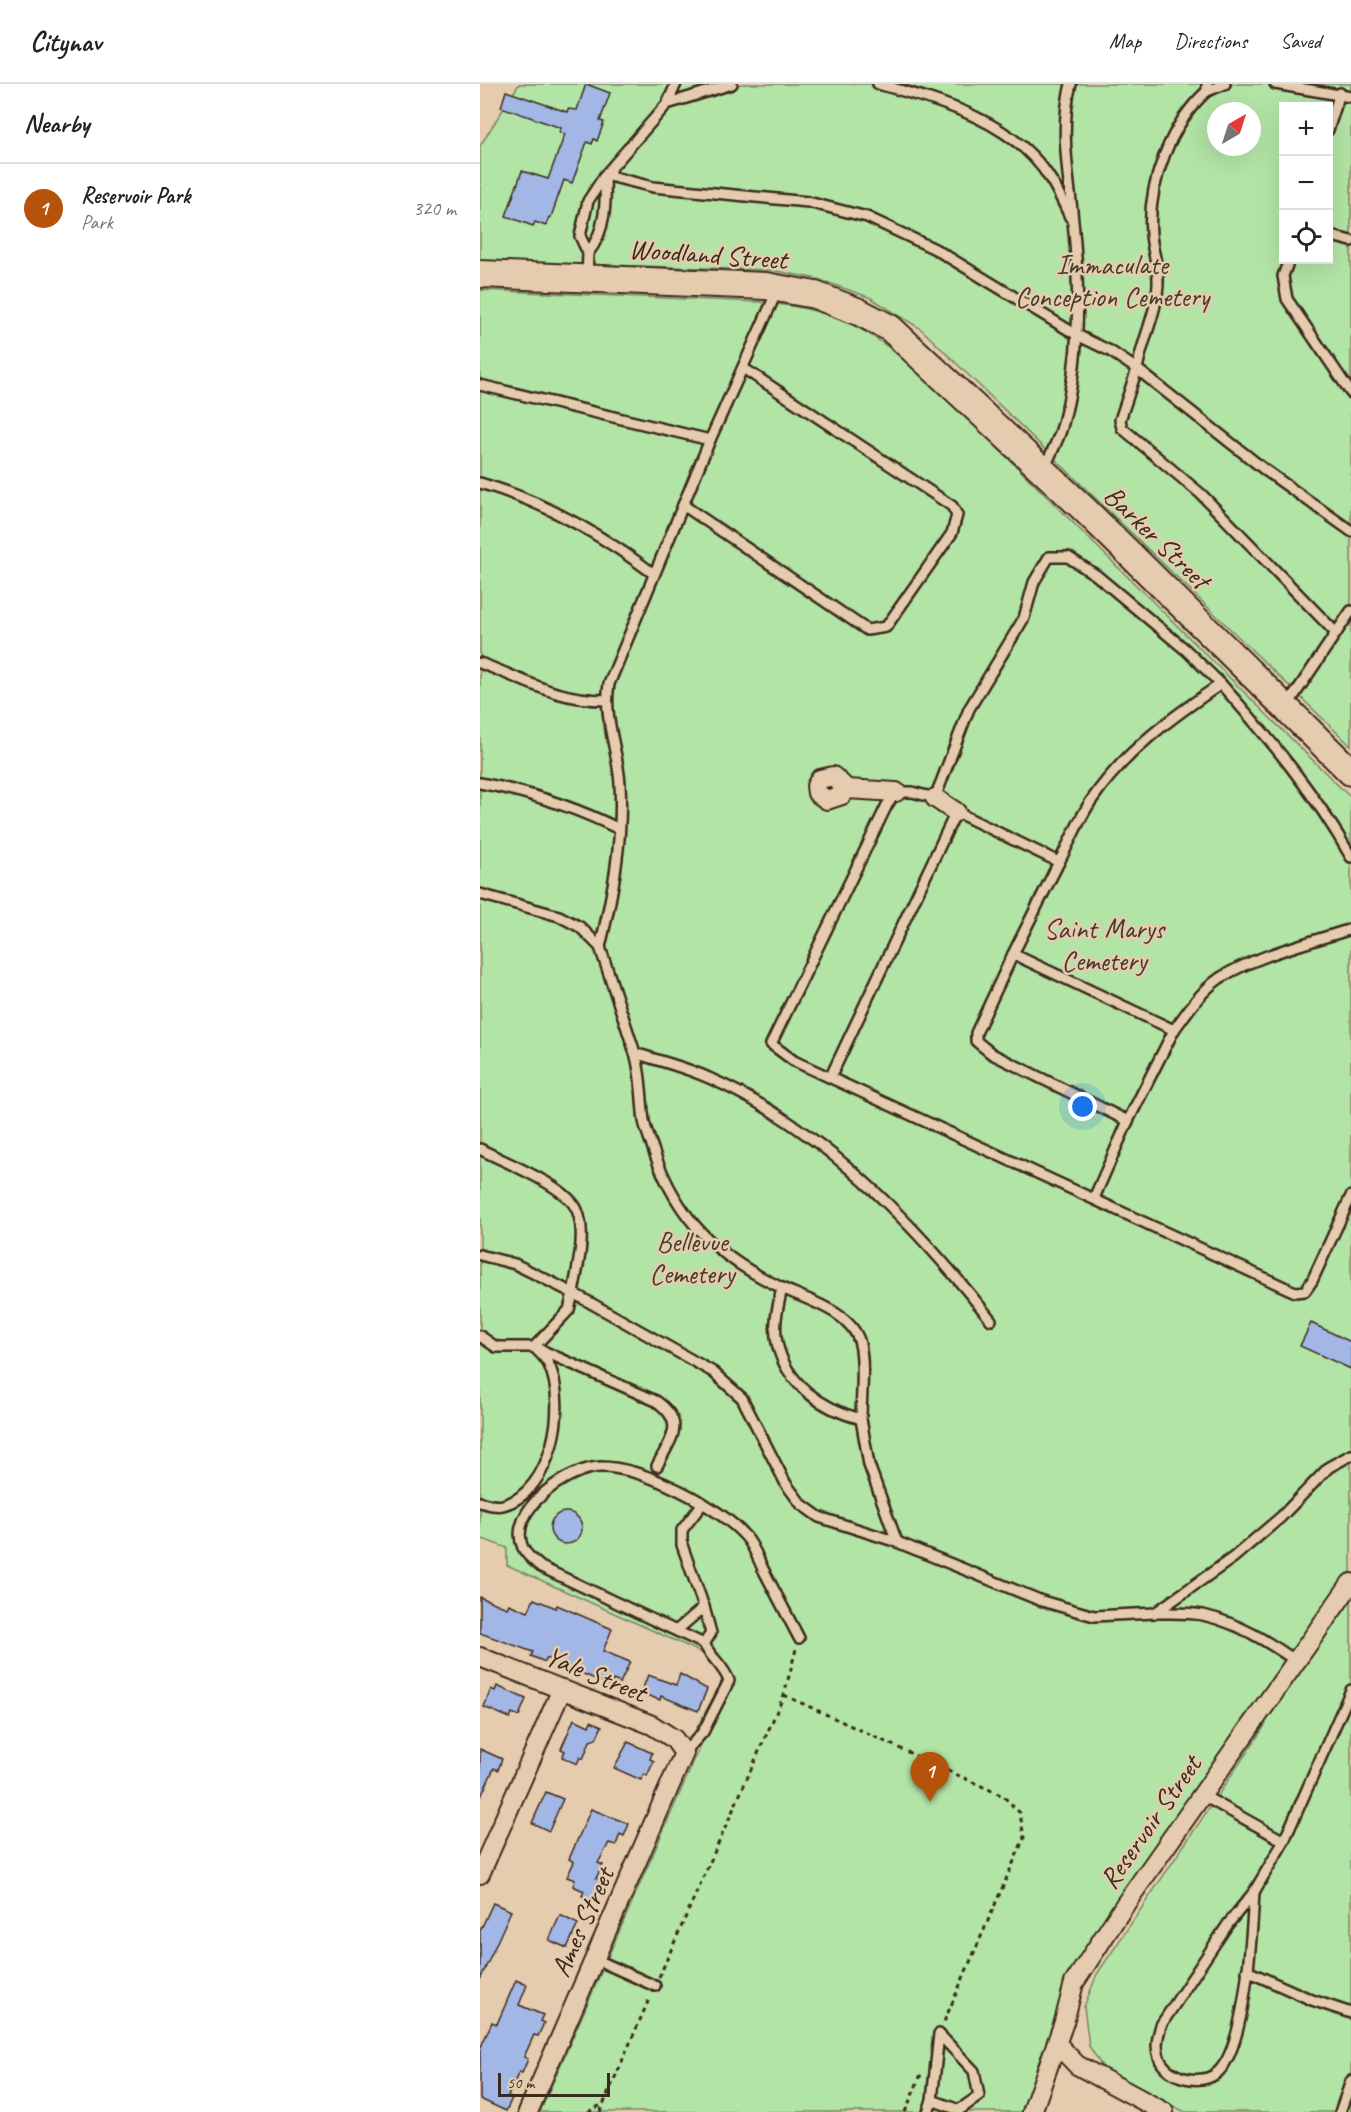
<!DOCTYPE html>
<meta charset="utf-8">
<style>
:root{--surface:#fff;--page:#f6f6f6;--text:#222;--muted:#767676;--line:#e0e0e0;--accent:#b45309}
body{margin:0;font-family:Caveat,sans-serif;background:var(--page);color:var(--text)}
.controls{position:absolute;right:18px;top:18px;display:grid;overflow:hidden;border-radius:0px;box-shadow:0 6px 24px #0002}
.controls button{width:54px;height:54px;display:grid;place-items:center;padding:0;border:0;border-bottom:2px solid var(--line);background:var(--surface);color:var(--text);font:30px sans-serif}
.compass{position:absolute;left:727px;top:18px;width:54px;height:54px;border-radius:50%;background:var(--surface);box-shadow:0 6px 24px #0002;rotate:39deg}
.scale{position:absolute;left:18px;bottom:15px;width:112px;box-sizing:border-box;padding-left:6px;border:3px solid #3b2a1e;border-top:0;font-size:16px;line-height:21px;white-space:nowrap;color:#3b2a1e;-webkit-text-stroke:4px #e6ccae;paint-order:stroke}
.you{position:absolute;left:603px;top:1023px;width:21px;height:21px;margin:-15px;border:4px solid #fff;border-radius:50%;background:#1a73e8;box-shadow:0 0 0 9px #1a73e833}
.badge{display:grid;place-items:center;width:39px;height:39px;border-radius:50%;background:var(--accent);color:#fff;font-size:20px;font-weight:700}
.pin{position:absolute;translate:-50% -50px;filter:drop-shadow(0 2px 3px #0008)}
.pin::after{content:'';position:absolute;top:32px;width:21px;height:18px;background:inherit;clip-path:polygon(0 0,100% 0,50% 100%)}
.list{margin:0;padding:0;list-style:none}
h2{display:flex;justify-content:space-between;align-items:center;height:78px;margin:0;padding:0 24px;font-size:26px}
h2 small{font-size:20px;font-weight:400;color:var(--muted)}
.list li{display:grid;grid-template-columns:39px 1fr auto;gap:18px;align-items:center;box-sizing:border-box;height:90px;padding:0 24px;border-top:2px solid var(--line)}
.list b{display:block;font-size:22px;white-space:nowrap}
.list p{margin:0;font-size:20px;white-space:nowrap;color:var(--muted)}
.list em{font-size:20px;font-style:normal;color:var(--muted)}
.icon{flex:none;width:33px;height:33px;fill:none;stroke:currentColor;stroke-width:2;stroke-linecap:round;stroke-linejoin:round}
.map{position:relative;flex:none;width:871px;height:2028px;overflow:hidden}
header{display:flex;align-items:center;gap:36px;box-sizing:border-box;height:84px;padding:0 30px;background:var(--surface);border-bottom:2px solid var(--line)}
header strong{font-size:28px}
nav{display:flex;gap:33px;margin-inline-start:auto;font-size:21px}
main{display:flex}
aside{flex:1;background:var(--surface)}
.map>svg:first-child{display:block}
.green{fill:#b2e4a5;stroke:#768762;stroke-width:1.5;fill-rule:evenodd}
.building{fill:#a2b7e5;stroke:#3b2a1e;stroke-width:1.5}
.lines{fill:none;stroke-linecap:round;stroke-linejoin:round}
.service-casing{stroke:#3b2a1e;stroke-width:14}
.minor-casing{stroke:#3b2a1e;stroke-width:22}
.secondary-casing{stroke:#3b2a1e;stroke-width:30}
.path{stroke:#3b2a1e;stroke-width:3;stroke-dasharray:4.5 4.5;stroke-linecap:butt}
.service{stroke:#e6ccae;stroke-width:9}
.minor{stroke:#e6ccae;stroke-width:18}
.secondary{stroke:#e6ccae;stroke-width:26}
.labels{text-anchor:middle;dominant-baseline:central;stroke-width:5;stroke-linejoin:round;paint-order:stroke}
.street-label{font-size:28px;fill:#3b2a1e;stroke:#e6ccae}
.park-label{font-size:28px;fill:#473d2c;stroke:#e6ccae}
</style>
<header>
<strong>Citynav</strong>
<nav><a>Map</a><a>Directions</a><a>Saved</a></nav>
</header>
<main>
<aside>
<h2>Nearby<small></small></h2>
<ul class="list">
<li><span class="badge">1</span><div><b>Reservoir Park</b><p>Park</p></div><em>320 m</em></li>
</ul>
</aside>
<div class="map">
<svg width="871" height="2028" viewBox="0 0 871 2028">
<rect width="100%" height="100%" fill="#e6ccae"/>
<filter id="ink" filterUnits="userSpaceOnUse"><feTurbulence type="fractalNoise" baseFrequency=".0167" numOctaves="2"/><feDisplacementMap in="SourceGraphic" scale="12" xChannelSelector="R" yChannelSelector="G"/><feConvolveMatrix kernelMatrix="1 2 1 2 8 2 1 2 1" color-interpolation-filters="sRGB"/></filter>
<g filter="url(#ink)">
<!-- green -->
<g class="green">
<path d="M39 0H871V662L441 245 391 214 338 195 291 186 0 177V62ZM804 22H848V176H804ZM736 27H772V63H736Z"/>
<path d="M0 206 279 218C362 226 389 245 451 298L871 714V2028H705L625 1987 609 1962 604 1923 617 1890 786 1640 765 1632 630 1829 546 2028H60L224 1654 214 1649 242 1597C240 1582 230 1575 218 1567L27 1481V1464L0 1454Z"/>
</g>
<!-- building -->
<g class="building">
<polygon points="106,0 130,9 120,37 124,38 117,57 114,55 112,60 107,58 92,99 84,96 71,133 69,133 66,142 55,138 53,142 26,132 42,87 68,95 85,50 79,48 81,44 21,23 26,7 87,28 88,25 97,26"/>
<polygon points="831,1239 871,1258 871,1285 820,1262"/>
<circle cx="86" cy="1444" r="16"/>
<polygon points="0,1513 27,1524 29,1520 48,1528 54,1515 76,1524 77,1521 132,1545 123,1567 150,1578 140,1599 133,1596 131,1602 67,1574 65,1578 51,1572 53,1568 0,1549"/>
<polygon points="200,1590 227,1605 218,1627 181,1612 180,1616 161,1609 168,1591 196,1601"/>
<polygon points="17,1602 46,1615 39,1632 32,1629 30,1634 4,1623 11,1605 15,1607"/>
<polygon points="94,1635 109,1642 111,1637 122,1642 116,1655 110,1657 103,1675 100,1673 97,1680 82,1673 85,1667 81,1665"/>
<polygon points="148,1658 172,1669 170,1675 174,1677 167,1692 164,1690 161,1696 134,1684"/>
<polygon points="0,1665 22,1675 18,1686 14,1684 0,1715"/>
<polygon points="66,1708 83,1715 69,1747 52,1739"/>
<polygon points="111,1725 149,1740 144,1752 140,1750 136,1761 129,1759 118,1779 123,1781 116,1794 124,1798 114,1818 102,1812 104,1807 93,1802 95,1796 87,1793 94,1778 89,1775"/>
<polygon points="13,1819 31,1827 0,1896 0,1847"/>
<polygon points="80,1831 98,1840 87,1864 69,1856"/>
<polygon points="36,1896 47,1901 39,1921 63,1931 60,1937 64,1939 58,1952 54,1951 44,1973 48,1975 42,1989 39,1988 28,2012 32,2014 26,2027 0,2015 0,1965 12,1938 17,1940"/>
</g>
<g class="lines">
<defs>
<g id="service">
<polyline points="196,0 187,20 252,0"/>
<path d="M398 0C460 17 535 37 571 96 578 107 584 120 590 133"/>
<polyline points="727,0 727,7 745,0"/>
<polyline points="795,0 871,13"/>
<path d="M187 20 125 91 173 103 328 118 387 133 455 165 597 251 630 267 657 285C662 257 677 228 678 200 679 183 672 167 671 150 667 101 691 39 727 7"/>
<polyline points="848,46 860,9"/>
<polyline points="848,151 871,157"/>
<polyline points="809,176 803,192 807,215 871,309"/>
<path d="M107 194 108 169 100 152 108 117 125 91C126 119 126 147 108 169"/>
<polyline points="0,301 230,356 298,205"/>
<path d="M564 385C570 371 578 357 582 343 601 276 600 205 593 137 589 91 579 46 591 0"/>
<path d="M0 399C63 417 122 451 174 490"/>
<polyline points="203,421 387,546 406,543 472,449 477,431 472,422 263,284"/>
<polyline points="871,447 785,386 657,285 640,336 642,344 721,410 856,549 871,527"/>
<path d="M0 579C46 596 75 616 126 616"/>
<path d="M741 600C790 655 835 709 871 773"/>
<polyline points="807,622 856,549"/>
<path d="M0 699C49 708 95 723 139 745"/>
<path d="M579 778 533 870 694 946C707 928 721 907 740 894 774 872 832 858 871 845"/>
<path d="M0 810 79 832 100 843 120 863 155 969C179 977 205 983 229 994 343 1044 434 1139 511 1236"/>
<path d="M120 863C133 809 143 756 140 700 138 666 123 634 129 600L230 356"/>
<polyline points="533,870 496,949 496,957 512,970 648,1037 694,946"/>
<path d="M155 969C162 992 161 1014 164 1037 166 1047 171 1058 174 1068 198 1136 237 1173 302 1204"/>
<path d="M351 992 476 728 579 778C590 758 599 735 611 717 645 667 692 633 741 600L706 566 616 491 588 473H569L554 498 544 534 489 625 455 714 432 708H416L407 721 291 960 314 977 815 1208 825 1207 832 1197 871 1112"/>
<path d="M0 1065C24 1078 87 1102 97 1126 107 1150 97 1185 93 1209L233 1288 262 1314 306 1400 321 1420 339 1433 417 1458 562 1517 614 1532 675 1529 754 1473 801 1433 849 1383 871 1371"/>
<polyline points="614,1114 648,1037"/>
<path d="M0 1171 35 1180 93 1209 89 1226 54 1263C59 1268 66 1274 69 1281 88 1322 72 1408 23 1421 16 1423 7 1420 0 1418"/>
<path d="M0 1252 16 1263H54L176 1317C207 1339 191 1354 177 1382"/>
<path d="M381 1335C381 1311 385 1283 380 1260 373 1228 327 1216 302 1204 298 1222 293 1241 297 1259 306 1300 342 1325 381 1335L389 1381 417 1458"/>
<polyline points="223,1419 202,1446 202,1461 224,1523"/>
<path d="M675 1529C690 1529 708 1528 723 1531 758 1539 787 1557 816 1577"/>
<path d="M197 1546 224 1523 231 1549 224 1560 61 1483C55 1478 46 1471 43 1464 26 1426 89 1383 121 1383 163 1383 239 1422 266 1453 274 1462 278 1475 283 1485 295 1508 307 1531 319 1554"/>
<path d="M204 1669 223 1648 249 1597C244 1582 231 1574 224 1560"/>
<polyline points="722,1711 804,1757"/>
<path d="M774 1808C772 1847 766 1962 738 1988 722 2003 685 1994 679 1973 675 1962 678 1952 681 1941L748 1840Z"/>
<polyline points="774,1808 804,1757 871,1606"/>
<polyline points="115,1875 175,1902"/>
<polyline points="767,1887 832,1916 871,1929"/>
<polygon points="459,1950 494,1987 499,2012 479,2026 452,2016"/>
<polyline points="448,2028 452,2016"/>
<polyline points="860,2028 871,1997"/>
</g>
<g id="minor">
<polyline points="367,705 362,711 347,716 337,709 336,702 340,695 353,692 367,705 416,708"/>
<polyline points="455,714 476,728"/>
<polyline points="0,1573 172,1641 194,1655 204,1669 48,2028"/>
<polyline points="0,1790 82,1605"/>
<polyline points="577,1960 597,1981 684,2028"/>
<polyline points="552,2028 584,1938 594,1899 646,1819 871,1499"/>
</g>
<polyline id="secondary" points="0,190 286,202 335,211 379,228 410,244 605,426 871,688"/>
</defs>
<!-- service casing -->
<use href="#service" class="service-casing"/>
<!-- minor casing -->
<use href="#minor" class="minor-casing"/>
<!-- secondary casing -->
<use href="#secondary" class="secondary-casing"/>
<!-- path -->
<g class="path">
<polyline points="304,1611 523,1712 540,1729 544,1754 463,1940"/>
<polyline points="179,1893 304,1611 316,1565"/>
<polyline points="108,2028 121,2021"/>
<polyline points="120,2028 170,1913"/>
<polyline points="425,2028 442,1988"/>
</g>
<!-- service -->
<use href="#service" class="service"/>
<!-- minor -->
<use href="#minor" class="minor"/>
<!-- secondary -->
<use href="#secondary" class="secondary"/>
</g>
</g>
<g class="labels">
<!-- street labels -->
<g class="street-label">
<text transform="translate(228 170) rotate(4)">Woodland Street</text>
<text transform="translate(677 453) rotate(44)">Barker Street</text>
<text transform="translate(116 1590) rotate(22)">Yale Street</text>
<text transform="translate(670 1738) rotate(-55)">Reservoir Street</text>
<text transform="translate(102 1838) rotate(-66)">Ames Street</text>
</g>
<!-- park labels -->
<g class="park-label">
<text x="632" y="180">Immaculate<tspan x="632" dy="32">Conception Cemetery</tspan></text>
<text x="624" y="844">Saint Marys<tspan x="624" dy="32">Cemetery</tspan></text>
<text x="212" y="1157">Bellevue<tspan x="212" dy="32">Cemetery</tspan></text>
</g>
</g>
</svg>
<div class="controls">
<button>+</button>
<button>−</button>
<button><svg class="icon" aria-label="locate" viewBox="0 0 24 24"><circle cx="12" cy="12" r="6"/><path d="M12 2v4M12 18v4M2 12h4M18 12h4"/></svg></button>
</div>
<svg class="compass" viewBox="-18 -18 36 36"><path d="M0-13l5 13h-10z" fill="#e53935"/><path d="M0 13l5-13h-10z" fill="#767676"/></svg>
<div class="scale">50 m</div>
<div class="you"></div>
<div class="pin badge" style="left:450px;top:1718px">1</div>
</div>
</main>
